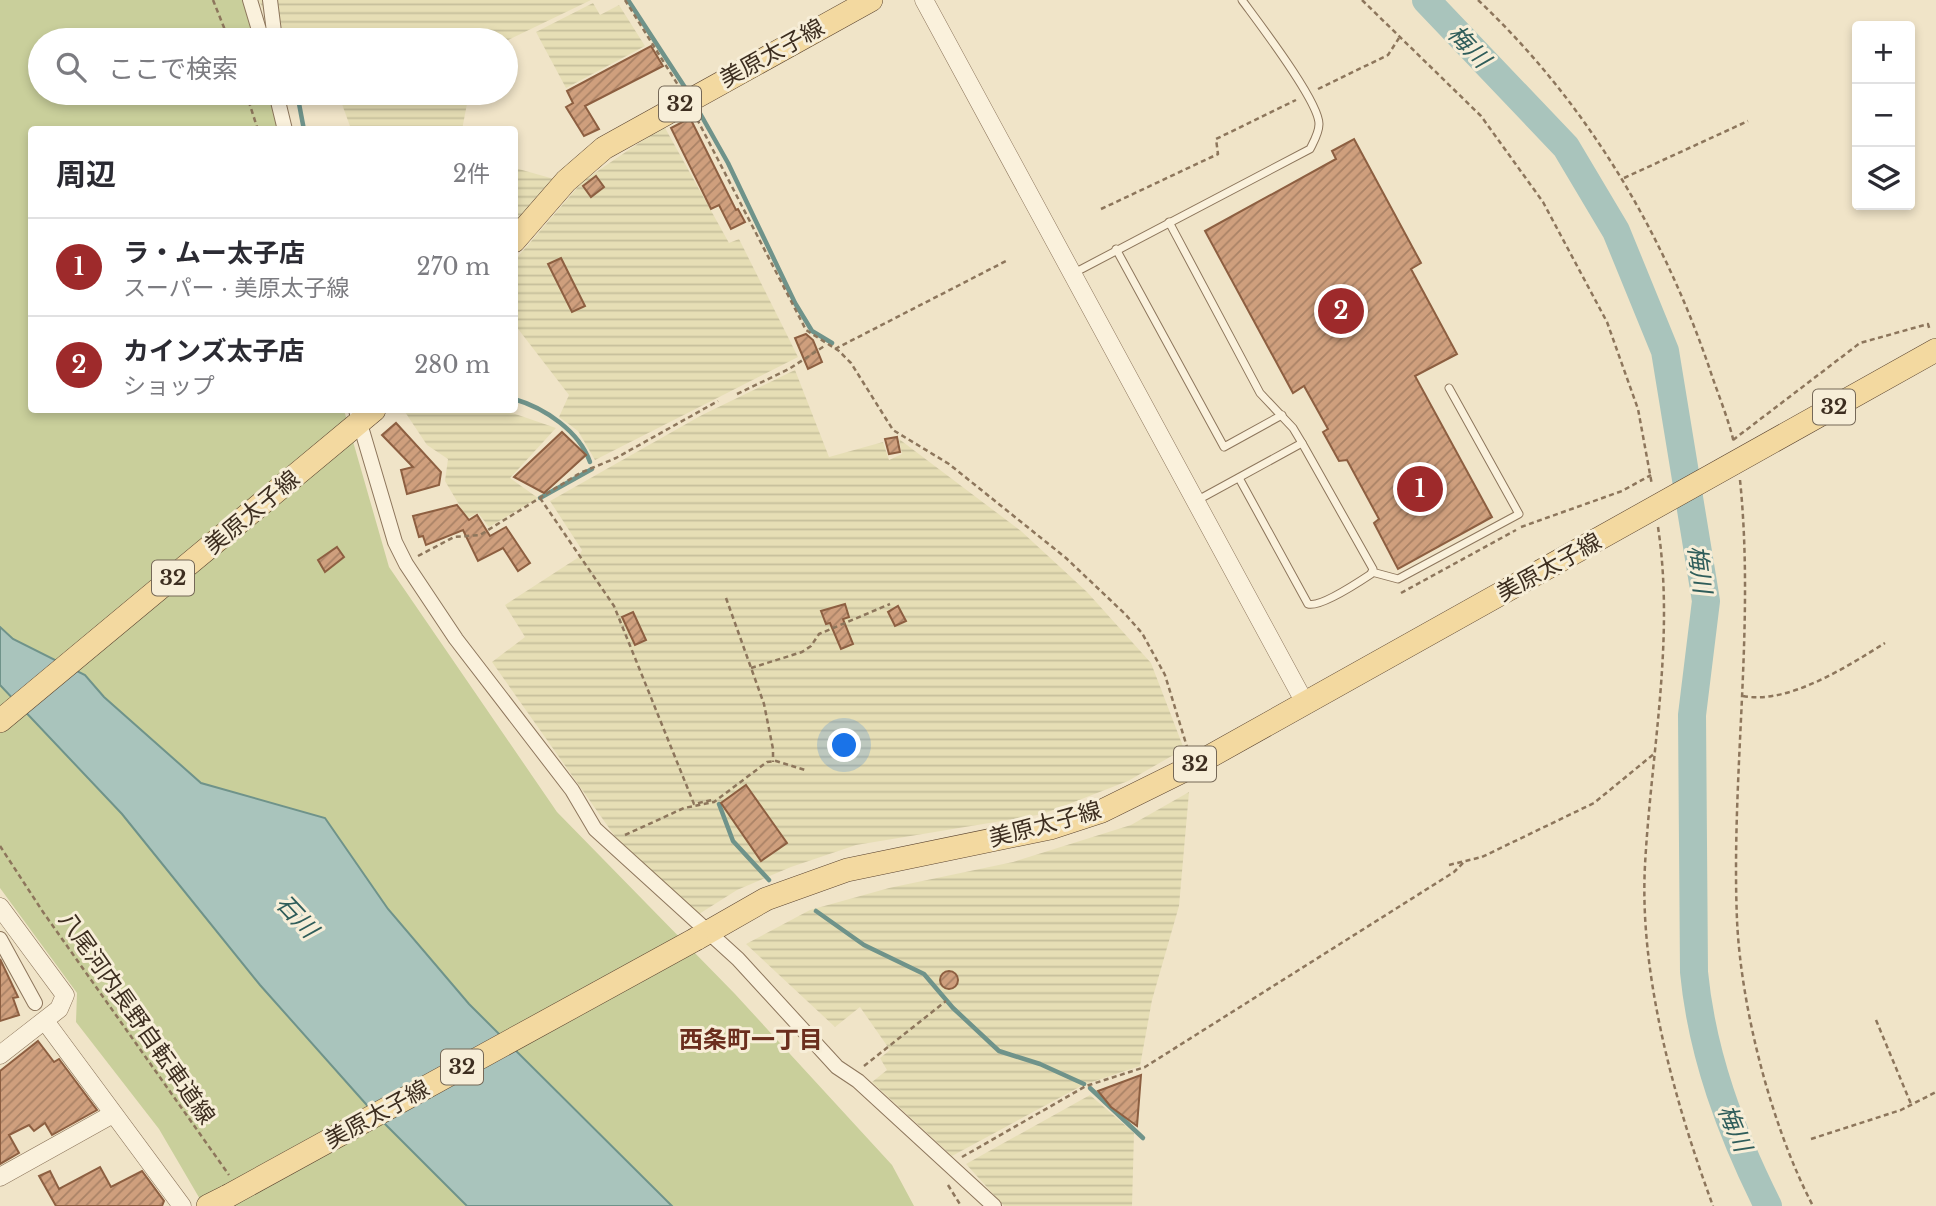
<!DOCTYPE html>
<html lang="ja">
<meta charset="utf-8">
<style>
:root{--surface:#fff;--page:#f7f7f7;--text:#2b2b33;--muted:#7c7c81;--line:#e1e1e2;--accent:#9e2a2b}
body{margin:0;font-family:"Libre Baskerville","Noto Sans JP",serif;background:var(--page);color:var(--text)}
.controls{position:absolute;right:21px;top:21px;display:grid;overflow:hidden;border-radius:7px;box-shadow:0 4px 10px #0003}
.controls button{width:63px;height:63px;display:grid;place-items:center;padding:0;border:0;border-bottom:2px solid var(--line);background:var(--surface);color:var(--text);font:35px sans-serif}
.you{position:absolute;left:845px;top:746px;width:24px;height:24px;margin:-18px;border:5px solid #fff;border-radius:50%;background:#1a73e8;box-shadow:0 0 0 10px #1a73e833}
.badge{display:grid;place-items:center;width:46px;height:46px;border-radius:50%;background:var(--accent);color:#fff;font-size:23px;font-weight:700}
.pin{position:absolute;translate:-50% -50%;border:4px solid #fff;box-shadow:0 2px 7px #0006}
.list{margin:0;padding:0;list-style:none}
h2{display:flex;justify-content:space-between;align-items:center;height:91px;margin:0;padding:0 28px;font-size:30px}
h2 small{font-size:23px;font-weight:400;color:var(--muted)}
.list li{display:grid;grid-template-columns:46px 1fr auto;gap:21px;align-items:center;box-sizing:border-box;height:98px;padding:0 28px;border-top:2px solid var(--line)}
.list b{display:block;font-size:26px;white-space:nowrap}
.list p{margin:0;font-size:23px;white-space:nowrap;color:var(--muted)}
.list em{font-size:23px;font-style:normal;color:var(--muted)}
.icon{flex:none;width:38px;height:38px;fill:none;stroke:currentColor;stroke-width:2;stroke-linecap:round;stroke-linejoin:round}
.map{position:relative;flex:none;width:1936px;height:1206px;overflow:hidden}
.search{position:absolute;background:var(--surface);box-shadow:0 4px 10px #0003;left:28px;top:28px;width:490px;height:77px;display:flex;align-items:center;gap:18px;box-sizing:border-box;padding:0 24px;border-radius:38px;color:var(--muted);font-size:26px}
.panel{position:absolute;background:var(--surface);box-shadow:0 4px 10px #0003;left:28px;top:126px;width:490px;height:287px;border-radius:7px}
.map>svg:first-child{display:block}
.farmland{fill:url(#farmland-rules)}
.grass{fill:#c9cf9b}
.water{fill:#a9c4bc;stroke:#6f938a;stroke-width:2}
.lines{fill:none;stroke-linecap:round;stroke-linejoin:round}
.stream{stroke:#6f938a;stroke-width:4.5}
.river{stroke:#a9c4bc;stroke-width:28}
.building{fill:url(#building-hatch);stroke:#8d5f41;stroke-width:2}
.service-casing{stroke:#8d765c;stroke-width:9}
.minor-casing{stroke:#8d765c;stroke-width:16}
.tertiary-casing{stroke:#8d765c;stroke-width:19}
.primary-casing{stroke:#5b4430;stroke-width:24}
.path{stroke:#8d765c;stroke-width:2.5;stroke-dasharray:5 3.5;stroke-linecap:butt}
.service{stroke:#faf1dc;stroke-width:7}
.minor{stroke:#faf1dc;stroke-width:14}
.tertiary{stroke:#faf1dc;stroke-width:18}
.primary{stroke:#f3d9a0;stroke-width:23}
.primary-bridge-casing{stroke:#5b4430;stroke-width:24;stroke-linecap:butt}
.primary-bridge{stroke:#f3d9a0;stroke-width:23}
.labels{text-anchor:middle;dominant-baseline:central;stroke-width:6;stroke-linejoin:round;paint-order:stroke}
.shield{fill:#f7eed8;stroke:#756857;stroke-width:2}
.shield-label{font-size:21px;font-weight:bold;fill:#3d2e20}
.street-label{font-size:23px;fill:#3d2e20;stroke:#f7eed8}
.water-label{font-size:24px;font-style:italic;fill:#2f5d5a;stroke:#f7eed8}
.neighbourhood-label{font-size:24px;font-weight:bold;fill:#6b2e1e;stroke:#f7eed8}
</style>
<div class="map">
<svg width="1936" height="1206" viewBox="0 0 1936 1206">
<defs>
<pattern id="farmland-rules" width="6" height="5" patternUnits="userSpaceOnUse" patternTransform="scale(1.75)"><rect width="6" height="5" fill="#e6deb5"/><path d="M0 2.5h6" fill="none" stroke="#c6bf9b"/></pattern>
<pattern id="building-hatch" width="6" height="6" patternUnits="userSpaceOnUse" patternTransform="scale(1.75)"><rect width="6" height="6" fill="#cf9f7d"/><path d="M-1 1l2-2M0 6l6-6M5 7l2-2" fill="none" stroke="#a98266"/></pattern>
</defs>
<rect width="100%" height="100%" fill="#f0e4c8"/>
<!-- farmland -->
<g class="farmland">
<polygon points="259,0 591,0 506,41 275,40"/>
<polygon points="593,3 600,15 619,5 645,46 566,88 536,32"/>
<polygon points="338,93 469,93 462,130 351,129"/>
<polygon points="664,126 729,243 739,239 798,357 595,460 578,431 559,417 569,395 515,325 515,260 583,181"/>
<polygon points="515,168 554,179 515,223"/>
<polygon points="795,370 829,457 883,442 889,460 902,454 899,439 1021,531 1087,592 1151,663 1184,749 1128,781 1043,814 856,845 791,867 737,890 699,914 626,852 492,662 525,637 505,605 579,557 582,550 550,501 702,415"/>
<polygon points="410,410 504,410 556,428 510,478 538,498 489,527 478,513 467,518 445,481 448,459 427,445 405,412"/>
<polygon points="1189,792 1179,906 1152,1000 1140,1066 1083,1085 952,1156 872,1082 887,1070 880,1058 890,1050 860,1007 835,1027 746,944 810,910 889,888 1013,862 1131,825"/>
<polygon points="1090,1095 1134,1133 1132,1206 1004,1206 966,1164"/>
</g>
<!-- grass -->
<polygon class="grass" points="0,0 243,0 255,40 40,40 40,93 269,93 278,129 32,130 32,410 344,410 389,567 557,812 735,994 892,1165 914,1206 672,1206 469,1004 388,909 325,818 201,783 104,697 85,675 34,721 122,814 274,1001 373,1112 467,1206 204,1206 159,1129 76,1022 77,993 0,888"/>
<!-- water -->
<polygon class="water" points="0,627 13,639 85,675 104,697 201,783 325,818 388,909 469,1004 672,1206 467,1206 373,1112 260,985 122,814 0,685"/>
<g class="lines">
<!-- stream -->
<g class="stream">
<polyline points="628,0 686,89"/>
<polyline points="280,30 283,40"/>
<polyline points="297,93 304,130"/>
<polyline points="697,108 728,163 795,303 812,331 832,343"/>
<path d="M514 399C545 408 579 431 590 462"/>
<polyline points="540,498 592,469"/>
<polyline points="719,804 733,841 769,880"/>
<polyline points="816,911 864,945 924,974 953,1008 999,1051 1040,1064 1084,1084"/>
<polyline points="1090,1088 1143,1138"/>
</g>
<!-- river -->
<path class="river" d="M1426 0 1566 147 1616 231 1665 351 1706 601 1692 715 1694 972C1702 1055 1731 1132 1768 1206"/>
</g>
<!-- building -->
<g class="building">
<polygon points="651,46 663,66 585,106 599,129 584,136 566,107 573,103 567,91"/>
<polygon points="690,118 736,210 738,209 745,222 731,229 719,205 711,209 671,128"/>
<polygon points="1354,139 1421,263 1411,269 1457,354 1415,376 1492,517 1398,569 1374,523 1379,519 1347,460 1339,461 1323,432 1328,429 1304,386 1293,393 1205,231 1336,159 1332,151"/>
<polygon points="596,176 604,187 591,197 583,186"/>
<polygon points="561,258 585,306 572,312 548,264"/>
<polygon points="806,334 813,340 822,362 808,369 795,338"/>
<polygon points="396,423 441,472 439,485 407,494 401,470 413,467 382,435"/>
<polygon points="562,432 586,455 544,493 514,477"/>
<polygon points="897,437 900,452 889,454 885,439"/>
<polygon points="457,505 469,520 477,515 490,536 506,527 530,563 518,571 503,548 478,561 463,530 426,545 423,536 419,537 413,516"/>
<polygon points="337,547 344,557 325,572 318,560"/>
<polygon points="845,604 849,617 843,619 853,644 841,649 830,623 826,624 821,611"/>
<polygon points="898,606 906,621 895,626 888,612"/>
<polygon points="633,612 646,640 635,645 622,617"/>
<polygon points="746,785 787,843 761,861 721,803"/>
<polygon points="0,959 18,997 13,998 19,1015 0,1021"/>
<circle cx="949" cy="980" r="9"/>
<polygon points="38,1041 54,1062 59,1059 97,1110 52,1135 45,1123 34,1131 29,1125 9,1135 19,1153 0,1164 0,1071"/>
<polygon points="1141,1075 1137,1126 1111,1107 1098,1091"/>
<polygon points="100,1167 111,1187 142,1171 164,1201 162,1206 56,1206 39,1176 50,1171 59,1189"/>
</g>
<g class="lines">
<defs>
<g id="service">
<polyline points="1169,222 1260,393 1293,428 1302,443 1196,501"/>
<polyline points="1116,249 1224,447 1282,415"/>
<path d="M1074 273 1310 149C1314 141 1319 133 1319 124 1319 101 1258 22 1242 0"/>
<path d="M1239 478 1308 604C1320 608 1359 582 1371 574L1373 569 1302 443"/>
<polyline points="1372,572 1398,579 1519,514 1449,388"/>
</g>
<g id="minor">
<polyline points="250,0 262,40"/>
<polyline points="270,0 275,40"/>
<polyline points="276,93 285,130"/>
<polyline points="356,410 395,542 406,564 456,639 572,790 595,829 738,959 837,1067 858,1081 994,1206"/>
<polyline points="0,939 35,1003"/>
</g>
<g id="tertiary">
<polyline points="924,0 1305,703"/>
<polyline points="0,907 65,995 59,1009 0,1055"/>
<polyline points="45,1021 182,1206"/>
<polyline points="0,1177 113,1114"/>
</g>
<g id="primary">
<polyline points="514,241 566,181 604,148 871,0"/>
<polyline points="0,721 374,410"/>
<polyline points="696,939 766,899 847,870 1050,828 1102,811 1191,767 1936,350"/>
<polyline points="208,1206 228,1196"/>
</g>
</defs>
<!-- service casing -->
<use href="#service" class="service-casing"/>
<!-- minor casing -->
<use href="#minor" class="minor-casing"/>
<!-- tertiary casing -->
<use href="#tertiary" class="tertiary-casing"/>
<!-- primary casing -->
<use href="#primary" class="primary-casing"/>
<!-- path -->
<g class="path">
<polyline points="213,0 229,40"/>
<polyline points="625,0 678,85"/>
<polyline points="1362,0 1481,116 1543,202 1607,322 1638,409 1652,485"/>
<path d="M1478 0C1585 101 1661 228 1709 367 1717 392 1728 417 1734 443"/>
<polyline points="1318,89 1388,55 1399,38"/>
<polyline points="246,93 258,130"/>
<polyline points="697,119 806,330 839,351 851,363 893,430 949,464 1066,558 1125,614 1142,633 1165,675 1187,747"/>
<polyline points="1624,178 1748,121"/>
<polyline points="1101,209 1218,154 1216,139 1296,100"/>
<polyline points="835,349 1008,260"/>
<polyline points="737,394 789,369 826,345"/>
<polyline points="1733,440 1860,343 1928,324 1930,331"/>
<path d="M1740 480C1755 627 1731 774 1737 920 1741 1009 1772 1128 1813 1206"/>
<polyline points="540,498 614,606 694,804 712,800"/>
<polyline points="1521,527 1622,491 1651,475"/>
<path d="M1658 527C1675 639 1651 753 1645 865 1639 975 1675 1103 1713 1206"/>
<polyline points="418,556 454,537 480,535 580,473 616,458 718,401"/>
<polyline points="1401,593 1516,530"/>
<polyline points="726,598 764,704 773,749 773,762"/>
<polyline points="751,668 802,652 811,646 819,634 890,604"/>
<path d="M1743 696C1788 705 1848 666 1885 643"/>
<polyline points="625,835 684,808 714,802 767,762 776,761 805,770"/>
<polyline points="0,846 43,912 229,1175"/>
<polyline points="1449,865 1482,857 1594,803 1655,753"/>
<polyline points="1876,1020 1911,1104"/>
<polyline points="864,1066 946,1001"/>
<polyline points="1811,1139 1901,1110 1936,1092"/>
<polyline points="962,1157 1086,1086 1145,1067 1454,872 1465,861"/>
<polyline points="948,1185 961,1206"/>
</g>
<!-- service -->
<use href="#service" class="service"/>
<!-- minor -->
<use href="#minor" class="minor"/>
<!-- tertiary -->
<use href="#tertiary" class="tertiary"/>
<!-- primary -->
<use href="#primary" class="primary"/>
<defs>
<polyline id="primary-bridge" points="228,1196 696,939"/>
</defs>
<!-- primary-bridge casing -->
<use href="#primary-bridge" class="primary-bridge-casing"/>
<!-- primary-bridge -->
<use href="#primary-bridge" class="primary-bridge"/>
</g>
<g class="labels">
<!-- shield labels -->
<g class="shield">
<rect x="659" y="86.5" width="42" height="35" rx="5"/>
<rect x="1813" y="389.5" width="42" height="35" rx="5"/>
<rect x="152" y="560.5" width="42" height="35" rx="5"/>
<rect x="1174" y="746.5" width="42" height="35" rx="5"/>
<rect x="441" y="1049.5" width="42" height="35" rx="5"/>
</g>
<g class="shield-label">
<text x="680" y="104">32</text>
<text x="1834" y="407">32</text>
<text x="173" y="578">32</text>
<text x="1195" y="764">32</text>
<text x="462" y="1067">32</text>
</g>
<!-- street labels -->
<g class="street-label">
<text transform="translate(772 53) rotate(-29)">美原太子線</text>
<text transform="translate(252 512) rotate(-40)">美原太子線</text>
<text transform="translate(1549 567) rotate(-29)">美原太子線</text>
<text transform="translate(1045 824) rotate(-15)">美原太子線</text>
<text transform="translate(137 1018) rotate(55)">八尾河内長野自転車道線</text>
<text transform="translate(377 1114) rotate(-29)">美原太子線</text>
</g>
<!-- water labels -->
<g class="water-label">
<text transform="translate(1469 46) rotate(46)">梅川</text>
<text transform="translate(1700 569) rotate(82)">梅川</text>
<text transform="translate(297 916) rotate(47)">石川</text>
<text transform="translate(1735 1128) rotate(67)">梅川</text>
</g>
<!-- neighbourhood labels -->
<g class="neighbourhood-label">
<text x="751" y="1039">西条町一丁目</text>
</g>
</g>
</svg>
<div class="controls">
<button>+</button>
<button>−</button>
<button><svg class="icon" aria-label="layers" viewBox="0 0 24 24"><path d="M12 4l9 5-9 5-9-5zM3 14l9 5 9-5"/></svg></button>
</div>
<div class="you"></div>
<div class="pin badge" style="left:1420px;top:489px">1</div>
<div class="pin badge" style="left:1341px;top:311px">2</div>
<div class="search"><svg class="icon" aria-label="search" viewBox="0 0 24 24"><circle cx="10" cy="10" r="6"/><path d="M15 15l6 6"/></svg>ここで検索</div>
<section class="panel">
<h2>周辺<small>2件</small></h2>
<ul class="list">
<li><span class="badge">1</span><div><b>ラ・ムー太子店</b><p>スーパー · 美原太子線</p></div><em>270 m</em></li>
<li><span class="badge">2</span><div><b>カインズ太子店</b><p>ショップ</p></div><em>280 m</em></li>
</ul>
</section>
</div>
